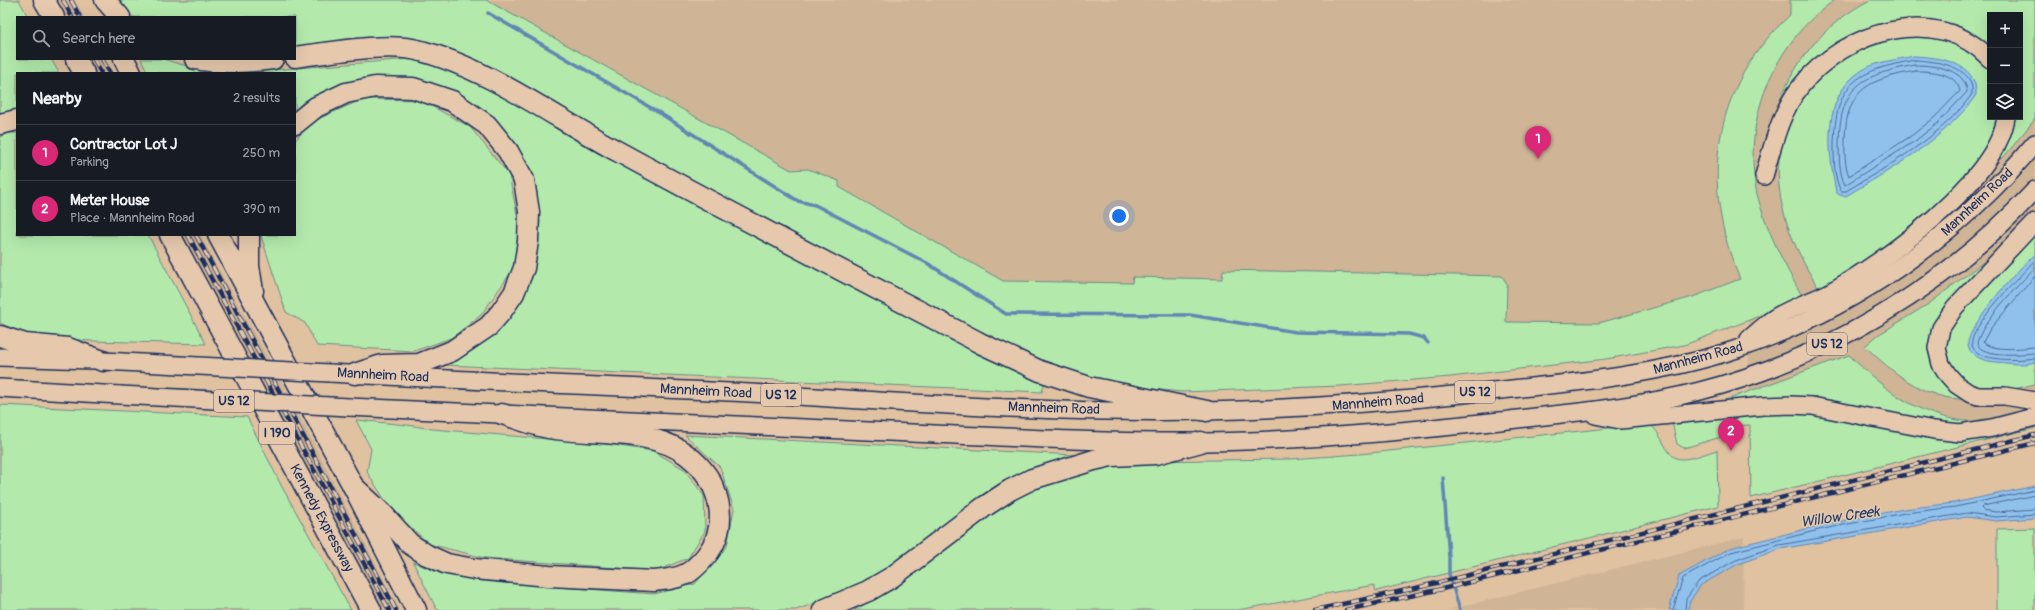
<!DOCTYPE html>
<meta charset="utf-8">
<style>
:root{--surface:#171b24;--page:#242831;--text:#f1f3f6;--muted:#9ea1a6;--line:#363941;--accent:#db2777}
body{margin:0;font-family:Pangolin,sans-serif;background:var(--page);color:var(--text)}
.controls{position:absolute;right:12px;top:12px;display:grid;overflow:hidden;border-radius:0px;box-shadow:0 4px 16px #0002}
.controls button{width:36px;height:36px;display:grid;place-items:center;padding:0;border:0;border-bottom:1px solid var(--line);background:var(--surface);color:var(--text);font:20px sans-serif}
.you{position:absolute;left:1119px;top:216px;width:14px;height:14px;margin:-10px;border:3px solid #fff;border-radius:50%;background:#1a73e8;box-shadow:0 0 0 6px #1a73e833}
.badge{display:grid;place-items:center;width:26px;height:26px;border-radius:50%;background:var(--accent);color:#fff;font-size:13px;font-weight:700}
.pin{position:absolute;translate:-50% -33px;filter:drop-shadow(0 1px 2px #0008)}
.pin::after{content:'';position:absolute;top:21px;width:14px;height:12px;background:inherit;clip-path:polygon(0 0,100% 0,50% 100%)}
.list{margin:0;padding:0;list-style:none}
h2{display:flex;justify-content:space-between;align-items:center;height:52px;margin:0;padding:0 16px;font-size:17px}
h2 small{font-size:13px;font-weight:400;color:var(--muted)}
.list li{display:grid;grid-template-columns:26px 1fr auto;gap:12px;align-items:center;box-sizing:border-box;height:56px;padding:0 16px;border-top:1px solid var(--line)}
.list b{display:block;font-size:15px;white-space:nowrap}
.list p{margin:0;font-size:13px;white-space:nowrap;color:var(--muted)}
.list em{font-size:13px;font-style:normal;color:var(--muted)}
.icon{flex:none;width:22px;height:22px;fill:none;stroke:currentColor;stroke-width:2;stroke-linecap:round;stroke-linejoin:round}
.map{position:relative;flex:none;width:2035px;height:610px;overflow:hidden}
.search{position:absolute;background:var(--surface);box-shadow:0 4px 16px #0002;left:16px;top:16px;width:280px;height:44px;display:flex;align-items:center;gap:10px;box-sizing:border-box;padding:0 14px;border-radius:0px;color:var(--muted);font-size:15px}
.panel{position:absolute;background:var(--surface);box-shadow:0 4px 16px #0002;left:16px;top:72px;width:280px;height:164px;border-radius:0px}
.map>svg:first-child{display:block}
.built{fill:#cfb496;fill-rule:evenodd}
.green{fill:#b3eaac;stroke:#678c85}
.water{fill:#90c1ec;stroke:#6187b3}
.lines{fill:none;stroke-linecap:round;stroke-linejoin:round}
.shore{stroke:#4a6997;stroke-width:1}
.stream{stroke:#6187b3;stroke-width:3.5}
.major-casing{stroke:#1b2f5e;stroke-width:20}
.highway-casing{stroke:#1b2f5e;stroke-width:23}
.major{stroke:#e6c9ad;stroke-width:17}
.highway{stroke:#e6c9ad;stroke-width:20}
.rail-casing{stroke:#1b2f5e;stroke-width:4.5}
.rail{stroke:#e6c9ad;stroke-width:3;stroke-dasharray:9;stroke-linecap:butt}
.major-bridge-casing{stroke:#1b2f5e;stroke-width:20;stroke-linecap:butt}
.major-bridge{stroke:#e6c9ad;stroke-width:17}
.labels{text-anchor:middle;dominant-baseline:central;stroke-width:3;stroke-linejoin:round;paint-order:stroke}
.shield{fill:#e6c9ad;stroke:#585d76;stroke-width:1}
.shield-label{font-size:13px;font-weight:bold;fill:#1b2f5e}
.street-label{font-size:14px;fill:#1b2f5e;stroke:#e6c9ad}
.water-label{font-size:15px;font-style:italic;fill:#273e6c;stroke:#e6c9ad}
</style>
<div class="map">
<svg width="2035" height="610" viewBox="0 0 2035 610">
<rect width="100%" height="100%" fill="#e0c2a1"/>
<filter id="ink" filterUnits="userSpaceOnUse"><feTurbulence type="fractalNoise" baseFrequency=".025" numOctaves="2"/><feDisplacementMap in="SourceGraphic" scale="8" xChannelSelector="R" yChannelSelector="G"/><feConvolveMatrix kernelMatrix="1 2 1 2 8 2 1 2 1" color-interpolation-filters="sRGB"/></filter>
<g filter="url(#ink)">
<!-- built -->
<g class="built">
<polygon points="58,0 75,0 84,17 67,17"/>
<path d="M173 0H2035V428L1751 498 1748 306 1696 327 1002 323 475 17ZM1990 15H2020V117H1990Z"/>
<polygon points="89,59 106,59 114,73 97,73"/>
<polygon points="183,235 200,235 284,386 400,610 383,610"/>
<polygon points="1744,537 1743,610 1447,610"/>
</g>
<!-- green -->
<g class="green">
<polygon points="0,0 19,0 28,17 17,17 17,59 51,59 59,73 17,73 17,110 0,114"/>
<path d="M117 0H486L791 170 808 169 839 181V187L1003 281 1132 283 1133 277 1222 279 1223 270 1502 276 1507 284 1506 322 1599 323 1693 297 1740 279C1699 184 1712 86 1790 15V0H1835C1774 41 1741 121 1757 194 1766 230 1784 264 1802 296L1747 321 1684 345 1606 359 1450 377 1340 386 1182 392 1122 386 1059 368 1002 343 666 167 483 65 445 47 403 40 295 47V17H133Z"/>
<path d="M1870 0H2035V119L2002 159 1998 157 2008 139 2013 117H2020V15H1990V48L1977 37 1949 25 1845 39 1830 48 1817 58 1802 73 1781 102H1779C1798 56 1826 23 1870 0Z"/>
<path d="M1921 36C1944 38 1981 48 1990 73 1993 83 1990 105 1990 117H1999L1996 131 1983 154 1935 209 1870 259 1819 289C1777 222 1756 149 1814 83 1831 63 1858 45 1885 40 1897 37 1909 37 1921 36Z"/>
<polygon points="141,59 163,59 203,71 247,72 411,59 452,70 512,100 754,236 940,333 1044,384 1042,392 445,365 495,334 518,302 536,262 540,222 532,175 506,131 458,93 406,77 354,83 304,101 295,111 295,73 148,73"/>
<polygon points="363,99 420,100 470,127 509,175 519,224 514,268 481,315 451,338 414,351 317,346 305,323 286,312 261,236 262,235 295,235 295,141 309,123"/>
<polygon points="8,133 17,133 17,235 148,235 206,344 92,341 29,336 0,323 0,137"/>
<path d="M2035 232V384C2004 391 1988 398 1960 377 1945 366 1943 340 1951 324 1958 311 1971 300 1981 290 1999 270 2017 251 2035 232Z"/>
<path d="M1986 260 1989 263 1933 333 1965 399C1925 400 1892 372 1865 346L1878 335 1930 303Z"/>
<path d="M1849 355C1889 394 1925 422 1984 422L1972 427 1720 402Z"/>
<polygon points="0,405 247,417 282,487 351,610 0,610"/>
<polygon points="1760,413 1804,413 1930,437 2035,421 2035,428 1751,498 1750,425 1721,426 1721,437 1684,448 1677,444 1672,422"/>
<polygon points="356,420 407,425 432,429 605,444 653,451 684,469 704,496 705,531 688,558 656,571 485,558 429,544 390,508 367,472 371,449"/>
<path d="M1648 424C1664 431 1664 461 1684 459 1695 458 1707 453 1717 450L1718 506 1376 591 1374 585 1238 610H854L894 589 981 522 1009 503 1036 488 1106 465 1144 461 1291 459 1360 454Z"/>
<polygon points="685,435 1075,455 1037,469 939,532 859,587 796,610 437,610 413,562 442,574 506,583 654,594 695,584 727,546 734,509 720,467"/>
<polygon points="2035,528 2035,610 1997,610 1997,529"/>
</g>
<!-- water -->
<g class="water">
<path d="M1914 56C1938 57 1978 62 1976 95 1947 138 1890 170 1846 196L1839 195 1836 192C1828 151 1821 97 1861 71 1876 61 1897 60 1914 56Z"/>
<path d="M2035 255V362C2023 366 2008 363 1995 362 1985 361 1970 357 1968 345 1965 329 2021 264 2035 255Z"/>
<polygon points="2035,486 2035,518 1996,521 1967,517 1780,549 1738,564 1701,585 1690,601 1688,610 1669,610 1679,576 1730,548 1822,525 1904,509 1954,503"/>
</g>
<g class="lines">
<!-- shore -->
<g class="shore">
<path d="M1915 60C1934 61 1975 65 1972 94 1944 135 1888 166 1846 191H1841C1834 179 1834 159 1834 146 1835 82 1856 71 1915 60Z"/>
<path d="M1915 65C1933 65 1966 68 1967 92L1938 123 1915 141 1845 185C1839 173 1839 156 1839 143 1840 84 1863 75 1915 65Z"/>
<path d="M1916 71C1931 71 1956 72 1960 91L1934 118 1911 136 1849 176C1844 164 1845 151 1845 139 1846 87 1871 79 1916 71Z"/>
<path d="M2035 260C2022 274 1968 328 1972 345 1976 363 2022 360 2035 358"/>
<path d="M2035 267C2020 284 1980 323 1977 344 1983 358 2022 354 2035 353"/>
<path d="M2035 276 1990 329 1983 342C1992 352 2023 348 2035 347"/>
<polyline points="2035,495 1983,506 1981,508 1983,510 1996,512 2035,509"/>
<polyline points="1673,610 1683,578 1731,552 1823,529 1905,513 1955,507 2035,490"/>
<polyline points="1685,610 1686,599 1699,581 1736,560 1779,545 1967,513 1996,517 2035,514"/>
</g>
<!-- stream -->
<g class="stream">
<polyline points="488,13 658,112 798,201 815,205 927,263 1006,314 1190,315 1296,332 1409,334 1424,338 1428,343"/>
<polyline points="1443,478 1449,557 1449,574 1460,610"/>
</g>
<defs>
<g id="major">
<path d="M1764 176C1773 145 1780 112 1801 86 1844 31 1937 2 1990 59"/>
<polyline points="2035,222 1955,307 1941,328 1937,348 1941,364 1948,375 1957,385 1969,393 1978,396 2005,396 2035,401"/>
<path d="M1749 339C1756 333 1763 327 1770 321 1788 308 1811 302 1830 292 1884 262 1997 181 2006 117"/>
<polyline points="0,357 92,360"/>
<path d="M330 373C470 381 610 386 750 393 902 402 1054 414 1206 411 1292 409 1378 403 1464 394 1556 384 1650 378 1737 349 1853 310 1958 236 2035 143"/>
<polyline points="0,388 120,395"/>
<path d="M349 407C536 416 724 424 911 433 1008 437 1105 443 1202 442 1301 441 1401 432 1500 421 1567 413 1634 408 1700 391 1827 358 1946 287 2035 190"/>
<polyline points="1595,415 1620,420 1763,406 1791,405 1812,406 1934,430 1960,433 1992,428 2035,417"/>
</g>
<g id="highway">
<polyline points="44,0 54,17"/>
<polyline points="105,0 120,17"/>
<path d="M295 57C327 53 387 42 417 50 484 66 556 118 617 151 738 217 860 280 982 344L1040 371 1089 387 1207 411"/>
<polyline points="76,59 84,73"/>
<polyline points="124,59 131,73"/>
<path d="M195 59C221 64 247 62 273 59"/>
<polyline points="0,124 17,120"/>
<polyline points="295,124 316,107 346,93 375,87 413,88 452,101 487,125 508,151 524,180 529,212 528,241 524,268 514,293 501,312 489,326 452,351 419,364 382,365 355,374"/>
<polyline points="170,235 371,610"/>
<polyline points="218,235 353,486 416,610"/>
<polyline points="249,235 249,266 253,291"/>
<polyline points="0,336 25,344 68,348 103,361"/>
<path d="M353 486 383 514 410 544 427 555 447 564 474 569 549 576 654 581C665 580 676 579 686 574 694 570 701 562 706 556 732 523 719 479 687 455 654 429 595 435 555 429 537 427 519 419 502 414"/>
<polyline points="823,610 868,591 892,577 984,507 1010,490 1032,479 1094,460 1111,456 1156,454 1201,442"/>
</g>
</defs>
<!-- major casing -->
<use href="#major" class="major-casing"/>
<!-- highway casing -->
<use href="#highway" class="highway-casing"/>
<!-- major -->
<use href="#major" class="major"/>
<!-- highway -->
<use href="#highway" class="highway"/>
<defs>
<g id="rail">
<polyline points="63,0 72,17"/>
<polyline points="71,0 80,17"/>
<polyline points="94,59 101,73"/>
<polyline points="102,59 110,73"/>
<polyline points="188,235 389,610"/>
<polyline points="196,235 396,610"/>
<polyline points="1315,610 1416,588 2035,435"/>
<polyline points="1346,610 1442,589 2035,443"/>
</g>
</defs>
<!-- rail casing -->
<use href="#rail" class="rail-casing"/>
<!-- rail -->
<use href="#rail" class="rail"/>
<defs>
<g id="major-bridge">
<polyline points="103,361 330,373"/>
<polyline points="120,395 349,407"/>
</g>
</defs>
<!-- major-bridge casing -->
<use href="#major-bridge" class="major-bridge-casing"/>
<!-- major-bridge -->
<use href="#major-bridge" class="major-bridge"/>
</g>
</g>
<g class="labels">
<!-- shield labels -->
<g class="shield">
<rect x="1807" y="333" width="40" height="22" rx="3"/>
<rect x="1455" y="381" width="40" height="22" rx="3"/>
<rect x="761" y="384" width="40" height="22" rx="3"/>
<rect x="214" y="390" width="40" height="22" rx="3"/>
<rect x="259" y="422" width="36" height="22" rx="3"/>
</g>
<g class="shield-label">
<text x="1827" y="344">US 12</text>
<text x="1475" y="392">US 12</text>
<text x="781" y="395">US 12</text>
<text x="234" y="401">US 12</text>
<text x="277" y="433">I 190</text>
</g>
<!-- street labels -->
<g class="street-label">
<text transform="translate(1977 202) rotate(-43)">Mannheim Road</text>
<text transform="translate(1698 358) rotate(-15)">Mannheim Road</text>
<text transform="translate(383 375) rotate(3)">Mannheim Road</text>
<text transform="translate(706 391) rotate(3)">Mannheim Road</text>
<text transform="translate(1378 402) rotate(-5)">Mannheim Road</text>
<text transform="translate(1054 408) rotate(2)">Mannheim Road</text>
<text transform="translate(322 518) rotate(62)">Kennedy Expressway</text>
</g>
<!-- water labels -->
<g class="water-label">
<text transform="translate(1840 517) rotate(-8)">Willow Creek</text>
</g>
</g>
</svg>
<div class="controls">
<button>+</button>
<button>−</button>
<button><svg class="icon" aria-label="layers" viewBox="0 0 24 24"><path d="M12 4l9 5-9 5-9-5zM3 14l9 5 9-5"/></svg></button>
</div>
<div class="you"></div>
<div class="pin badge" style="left:1538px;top:159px">1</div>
<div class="pin badge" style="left:1731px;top:451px">2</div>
<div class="search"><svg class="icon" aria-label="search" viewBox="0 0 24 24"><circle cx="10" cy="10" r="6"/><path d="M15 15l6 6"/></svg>Search here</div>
<section class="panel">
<h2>Nearby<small>2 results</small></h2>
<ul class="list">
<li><span class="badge">1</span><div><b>Contractor Lot J</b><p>Parking</p></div><em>250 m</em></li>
<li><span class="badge">2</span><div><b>Meter House</b><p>Place · Mannheim Road</p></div><em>390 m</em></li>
</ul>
</section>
</div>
